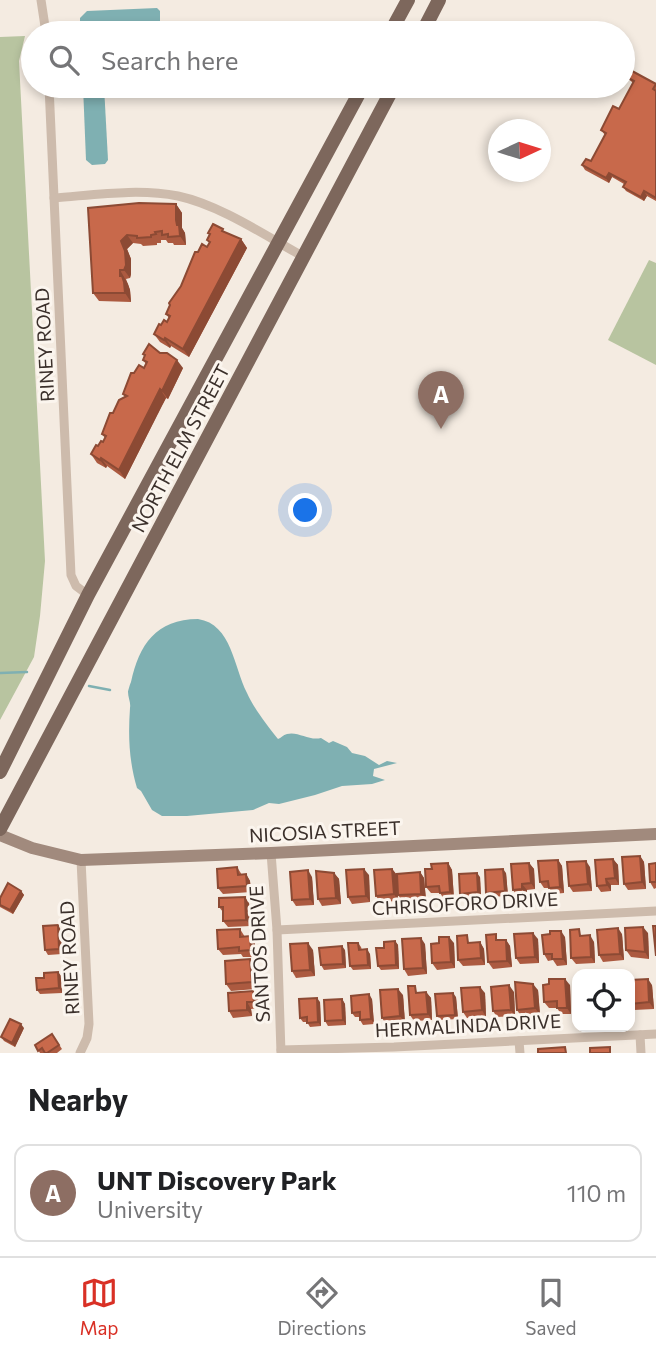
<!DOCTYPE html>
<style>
:root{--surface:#fff;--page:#f2f2f2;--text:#202124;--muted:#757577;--line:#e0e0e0;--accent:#d93025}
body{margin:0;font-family:Commissioner,sans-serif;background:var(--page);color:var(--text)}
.controls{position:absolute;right:21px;bottom:21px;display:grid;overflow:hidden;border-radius:14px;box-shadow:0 4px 10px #0003}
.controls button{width:63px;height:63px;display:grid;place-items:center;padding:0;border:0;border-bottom:2px solid var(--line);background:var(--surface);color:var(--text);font:35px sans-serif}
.compass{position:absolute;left:488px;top:119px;width:63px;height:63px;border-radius:50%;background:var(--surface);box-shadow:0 4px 10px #0003;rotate:86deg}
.you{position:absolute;left:306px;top:511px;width:24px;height:24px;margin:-18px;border:5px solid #fff;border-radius:50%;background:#1a73e8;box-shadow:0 0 0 10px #1a73e833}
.badge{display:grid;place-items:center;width:46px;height:46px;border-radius:50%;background:var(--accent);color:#fff;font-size:23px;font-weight:700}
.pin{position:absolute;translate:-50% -58px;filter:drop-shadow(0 2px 4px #0008)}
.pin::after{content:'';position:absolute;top:37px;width:24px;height:21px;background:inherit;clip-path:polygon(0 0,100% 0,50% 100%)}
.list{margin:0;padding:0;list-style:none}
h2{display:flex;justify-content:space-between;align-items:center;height:91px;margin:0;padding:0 28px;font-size:30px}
h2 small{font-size:23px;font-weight:400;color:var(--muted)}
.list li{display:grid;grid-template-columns:46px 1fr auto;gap:21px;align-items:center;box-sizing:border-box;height:98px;margin:0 14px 14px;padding:0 14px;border:2px solid var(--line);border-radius:14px}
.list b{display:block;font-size:26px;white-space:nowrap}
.list p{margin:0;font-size:23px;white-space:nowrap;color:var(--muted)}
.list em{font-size:23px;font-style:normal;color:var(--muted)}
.icon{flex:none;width:38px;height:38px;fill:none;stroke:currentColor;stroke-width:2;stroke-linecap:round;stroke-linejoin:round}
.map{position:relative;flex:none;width:656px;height:1053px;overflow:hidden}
.search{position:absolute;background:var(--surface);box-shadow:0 4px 10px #0003;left:21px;right:21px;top:21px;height:77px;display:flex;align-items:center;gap:18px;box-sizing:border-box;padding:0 24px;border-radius:38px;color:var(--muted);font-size:26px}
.sheet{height:203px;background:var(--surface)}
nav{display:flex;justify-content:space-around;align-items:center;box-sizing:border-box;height:98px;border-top:2px solid var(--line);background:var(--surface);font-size:19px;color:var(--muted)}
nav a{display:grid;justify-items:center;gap:4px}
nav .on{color:var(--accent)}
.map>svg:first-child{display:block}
.green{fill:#b8c4a0}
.water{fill:#7fb0b2}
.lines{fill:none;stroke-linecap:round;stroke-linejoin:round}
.stream{stroke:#7fb0b2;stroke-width:2.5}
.street{stroke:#cdbbac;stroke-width:9}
.secondary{stroke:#a18a7d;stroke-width:12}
.primary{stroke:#7d675c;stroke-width:14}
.wall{fill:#ac5a40}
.shaded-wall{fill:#8c4a34}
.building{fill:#c8694b;stroke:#8c4a34;stroke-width:2}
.labels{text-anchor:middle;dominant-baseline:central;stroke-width:6;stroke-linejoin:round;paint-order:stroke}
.street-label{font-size:19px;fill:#3b302b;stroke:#fbf5ee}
</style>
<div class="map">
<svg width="656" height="1053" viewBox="0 0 656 1053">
<rect width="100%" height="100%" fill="#f4ebe1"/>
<!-- green -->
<g class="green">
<polygon points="25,36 19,61 45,561 40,616 34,657 0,720 0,37"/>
<polygon points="649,260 656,263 656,365 608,340"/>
</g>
<!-- water -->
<g class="water">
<polygon points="157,8 160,11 160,33 80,33 80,18 87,11"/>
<polygon points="83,86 104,86 108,160 105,164 92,165 86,160"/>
<path d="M198 619C232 624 234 668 247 693 253 707 268 727 278 739 281 738 283 735 287 734 298 731 309 741 321 738L329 743 333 741 347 747 352 753 365 756 379 765 387 761 397 763 374 769 373 776 385 780 372 784 342 786 315 795 279 804 269 803 253 810 187 816H162L152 810 141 791 137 788C129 761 128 736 130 708 131 702 128 698 128 692 128 691 130 684 131 682 139 645 156 619 198 619Z"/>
</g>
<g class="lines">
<!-- stream -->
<g class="stream">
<polyline points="0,673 27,672"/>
<polyline points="89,686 110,690"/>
</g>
<!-- street -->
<g class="street">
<polyline points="41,0 46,33"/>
<polyline points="49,86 71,575 76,586 88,595"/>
<path d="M54 198C94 195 138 188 178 196 220 205 266 236 304 257"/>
<polyline points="271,853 277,930 281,1053"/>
<polyline points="277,930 656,911"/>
<polyline points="640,1035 641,1053"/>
<polyline points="519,1041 520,1053"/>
<polyline points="281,1050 394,1047 656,1034"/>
<polyline points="80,1053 87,1038 89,1024 81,860"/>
</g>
<!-- secondary -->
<polyline class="secondary" points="0,835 32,848 81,860 271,853 656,834"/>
<!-- primary -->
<g class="primary">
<polyline points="390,33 408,0"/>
<polyline points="422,33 439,0"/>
<polyline points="0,772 88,595 363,86"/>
<polyline points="0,829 394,86"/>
</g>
</g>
<!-- wall -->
<g class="wall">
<polygon points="628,78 656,84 656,201 647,196 644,201 626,191 623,187 624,184 612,177 609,183 585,170 582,165 591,161 605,135 601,130 619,109 633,83"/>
<polygon points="176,204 182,213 182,228 185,233 186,245 174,245 173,243 168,243 166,240 161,240 161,243 157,243 157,245 143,246 141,244 133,243 127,249 131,259 131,274 130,278 126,279 130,290 131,302 99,301 93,293 88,208"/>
<polygon points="225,232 241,239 247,248 189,357 171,346 170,348 160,342 154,334 161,325 167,322 169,318 166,314 198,252 207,247 209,243 207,240 209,235 208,233"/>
<polygon points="143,354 183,368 168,399 166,398 161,407 125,479 107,466 106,468 97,463 91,454 98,446 103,442 105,438 102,434 113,413 125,397 123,394 134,373 144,368 146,364 143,360 145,357"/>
<polygon points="640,856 644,862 646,889 628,890 624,884"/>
<polygon points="613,859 618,865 619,885 611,885 611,891 601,892 597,886"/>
<polygon points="558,860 562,866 564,893 553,894 549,888 544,888 540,882"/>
<polygon points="448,863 452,870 454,899 444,899 440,893 431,893 426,887 432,869"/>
<polygon points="529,863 534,869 535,889 527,890 527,895 517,896 513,890"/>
<polygon points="656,863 656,888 654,889 650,882"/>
<polygon points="237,867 242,875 246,874 250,881 251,892 223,894 218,888"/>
<polygon points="590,867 592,891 573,892 569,886"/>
<polygon points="392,869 397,875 398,901 380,902 376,896"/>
<polygon points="420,872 424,878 426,900 403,902 398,895"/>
<polygon points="334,873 339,879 341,904 322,906 318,899"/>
<polygon points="506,873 508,896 489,897 486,893"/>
<polygon points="369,875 370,902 352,904 348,897"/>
<polygon points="312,877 314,905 296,906 292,900"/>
<polygon points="480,877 481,897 463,898 460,894"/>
<polygon points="21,891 24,895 13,914 0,907 0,898"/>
<polygon points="249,903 251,926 228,927 223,921 223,912 219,907"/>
<polygon points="240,929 245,937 255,943 255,957 243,957 241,954 223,955 218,949"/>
<polygon points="61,930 62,954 48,955 45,950"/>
<polygon points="648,933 649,959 631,957 626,950"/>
<polygon points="550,934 565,937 567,965 557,966 553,960 548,961 544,954"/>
<polygon points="622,934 624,960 603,962 599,955"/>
<polygon points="584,936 594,942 595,963 576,964 571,958"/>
<polygon points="538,939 539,963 520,964 516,958"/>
<polygon points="500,940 506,940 510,946 512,967 493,969 488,962"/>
<polygon points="395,941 398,945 399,969 381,970 378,966 384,948"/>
<polygon points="472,942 472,943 480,942 484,949 485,965 463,966 458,960"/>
<polygon points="358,943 361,947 362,950 370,954 371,969 353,970 350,966"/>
<polygon points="439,943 454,943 455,968 437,970 432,963"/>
<polygon points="425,944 427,974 408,976 404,969"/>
<polygon points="313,950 315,976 296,978 292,971"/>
<polygon points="345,950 346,968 324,970 321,965"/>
<polygon points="255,966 256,989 231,991 226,984"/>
<polygon points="58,972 61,976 62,993 40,994 37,990"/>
<polygon points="570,985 571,1014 561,1014 557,1008 549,1008 544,1002"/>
<polygon points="652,985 654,1009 634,1010 630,1004"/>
<polygon points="538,990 540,1015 521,1016 517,1010"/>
<polygon points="420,992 426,992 431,998 432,1020 414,1021 410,1015"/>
<polygon points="514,992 515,1016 497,1017 493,1011"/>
<polygon points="485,993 486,1017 467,1018 463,1012"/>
<polygon points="403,995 405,1023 386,1024 382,1018"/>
<polygon points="456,997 458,1019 440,1020 437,1016"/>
<polygon points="258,998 259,1008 251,1009 252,1016 233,1018 229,1011"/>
<polygon points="342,999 345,1004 346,1025 328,1026 325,1021"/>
<polygon points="372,999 374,1024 363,1025 360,1020 360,1017 355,1017 352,1013"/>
<polygon points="320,1002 321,1026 310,1027 307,1022 303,1022 300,1018"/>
<polygon points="24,1028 15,1047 4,1041 1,1037"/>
<polygon points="52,1034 62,1049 57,1053 40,1053 35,1045"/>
</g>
<!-- shaded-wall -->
<g class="shaded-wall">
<polygon points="609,173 612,177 609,183 606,178"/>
<polygon points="644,191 647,196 644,201 641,197"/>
<polygon points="176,204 182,213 182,228 185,233 186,245 180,236 177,225"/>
<polygon points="127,235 133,243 127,249 131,259 131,274 130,278 124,270 121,241"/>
<polygon points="241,239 247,248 189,357 183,349"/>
<polygon points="120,270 128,284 130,290 131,302 125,293"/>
<polygon points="165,338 171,346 170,348 164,340"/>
<polygon points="177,360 183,368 168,399 162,391"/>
<polygon points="160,389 166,398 125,479 119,470"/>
<polygon points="101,458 107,466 106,468 100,460"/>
<polygon points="640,856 644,862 646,889 642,882"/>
<polygon points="613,859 618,865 619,885 615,878"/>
<polygon points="558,860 562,866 564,893 560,887"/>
<polygon points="586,861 590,867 592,891 588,884"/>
<polygon points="448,863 452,870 454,899 450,892"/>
<polygon points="529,863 534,869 535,889 531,883"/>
<polygon points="364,869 369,875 370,902 366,896"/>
<polygon points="392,869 397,875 398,901 394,894"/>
<polygon points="503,869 506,873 508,896 505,891"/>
<polygon points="308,870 312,877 314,905 310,899"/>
<polygon points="420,872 424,878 426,900 421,894"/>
<polygon points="334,873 339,879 341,904 336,898"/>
<polygon points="477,873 480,877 481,897 478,892"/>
<polygon points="246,874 250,881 251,892 247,886"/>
<polygon points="606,879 611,885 611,891 607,885"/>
<polygon points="522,884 527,890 527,895 522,889"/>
<polygon points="21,891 24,895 13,914 10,910"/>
<polygon points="245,897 249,903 251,926 246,920"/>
<polygon points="58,925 61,930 62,954 59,949"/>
<polygon points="643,927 648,933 649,959 645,952"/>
<polygon points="618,928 622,934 624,960 620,954"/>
<polygon points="561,931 565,937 567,965 563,959"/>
<polygon points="533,933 538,939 539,963 535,957"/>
<polygon points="590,935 594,942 595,963 591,957"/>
<polygon points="250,936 255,943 255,957 251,950"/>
<polygon points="449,937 454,943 455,968 451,962"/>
<polygon points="421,938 425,944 427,974 423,968"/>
<polygon points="506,940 510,946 512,967 507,961"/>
<polygon points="395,941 398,945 399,969 396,965"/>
<polygon points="480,942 484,949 485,965 481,958"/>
<polygon points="308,943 313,950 315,976 310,970"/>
<polygon points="342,946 345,950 346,968 343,964"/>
<polygon points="367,949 370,954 371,969 368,965"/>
<polygon points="250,959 255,966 256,989 252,982"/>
<polygon points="58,972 61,976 62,993 59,988"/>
<polygon points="565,979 570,985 571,1014 567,1008"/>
<polygon points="648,979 652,985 654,1009 649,1002"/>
<polygon points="533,984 538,990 540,1015 535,1008"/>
<polygon points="509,985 514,992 515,1016 511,1010"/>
<polygon points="480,987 485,993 486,1017 482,1010"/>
<polygon points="398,989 403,995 405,1023 400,1016"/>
<polygon points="253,991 258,998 259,1008 254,1002"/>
<polygon points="426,992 431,998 432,1020 428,1014"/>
<polygon points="453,993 456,997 458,1019 455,1015"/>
<polygon points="369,994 372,999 374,1024 371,1019"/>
<polygon points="317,998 320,1002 321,1026 318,1022"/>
<polygon points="342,999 345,1004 346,1025 343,1020"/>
<polygon points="247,1002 251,1009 252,1016 247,1010"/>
<polygon points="21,1024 24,1028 15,1047 12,1043"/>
</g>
<!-- building -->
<g class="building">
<polygon points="632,71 656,84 653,89 656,91 656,198 644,191 641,197 623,187 626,182 609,173 606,178 582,165 586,159 591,161 606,133 601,130 613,106 619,109 634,81 628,78"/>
<polygon points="139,203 176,204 176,220 177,225 179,225 180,236 168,237 168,234 162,235 162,231 155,232 156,234 151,235 151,237 137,238 137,236 127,235 121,241 125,251 126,265 124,270 120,270 120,276 122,276 124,282 125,293 93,293 88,208"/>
<polygon points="213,224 223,229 222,231 241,239 183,349 165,338 164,340 154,334 159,324 161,325 164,320 167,322 170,316 166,314 170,305 169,303 181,286 195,252 198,252 202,244 207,247 210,242 207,240 210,234 208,233"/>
<polygon points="149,344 160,353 167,353 177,360 162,391 160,389 155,399 119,470 101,458 100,460 91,454 96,445 98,446 101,441 103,442 106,436 102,434 110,413 113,413 119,400 127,396 123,394 131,373 134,373 139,365 144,368 147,362 143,360 145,355 143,354"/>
<polygon points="640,856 642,882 624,884 622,857"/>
<polygon points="613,859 615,878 606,879 607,885 597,886 595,860"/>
<polygon points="558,860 560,887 549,888 548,881 540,882 538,861"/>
<polygon points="586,861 588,884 569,886 567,862"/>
<polygon points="448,863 450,892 440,893 439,886 426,887 425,869 432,869 431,864"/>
<polygon points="529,863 531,883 522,884 522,889 513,890 511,864"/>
<polygon points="656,863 656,882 650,882 649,864"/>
<polygon points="237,867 238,875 246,874 247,886 218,888 217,869"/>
<polygon points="364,869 366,896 348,897 346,870"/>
<polygon points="392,869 394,894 376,896 374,870"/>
<polygon points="503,869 505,891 486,893 485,870"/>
<polygon points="308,870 310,899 292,900 290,872"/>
<polygon points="316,871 334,873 336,898 318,899"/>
<polygon points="420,872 421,894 398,895 397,874"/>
<polygon points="477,873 478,892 460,894 459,874"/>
<polygon points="8,883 21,891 10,910 0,905 0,898"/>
<polygon points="245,897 246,920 223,921 223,907 219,907 219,898"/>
<polygon points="58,925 59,949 45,950 43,926"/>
<polygon points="653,926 656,926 656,956"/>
<polygon points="643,927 645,952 626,950 625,928"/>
<polygon points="618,928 620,954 599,955 597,930"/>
<polygon points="240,929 240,937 250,936 251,950 239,951 239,947 218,949 217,930"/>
<polygon points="579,929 580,936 590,935 591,957 571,958 570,930"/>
<polygon points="550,931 561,931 563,959 552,959 552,954 544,954 542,935 550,934"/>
<polygon points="533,933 535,957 516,958 514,934"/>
<polygon points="496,934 496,940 506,940 507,961 488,962 486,935"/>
<polygon points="467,935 468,943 480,942 481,958 458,960 457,936"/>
<polygon points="439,937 449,937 451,962 432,963 431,944 439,943"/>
<polygon points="421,938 423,968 404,969 402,939"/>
<polygon points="395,941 396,965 378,966 376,948 384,948 384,942"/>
<polygon points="308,943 310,970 292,971 290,944"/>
<polygon points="348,943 358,943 359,950 367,949 368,965 350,966"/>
<polygon points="342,946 343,964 321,965 319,948"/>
<polygon points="250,959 252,982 226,984 225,961"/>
<polygon points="58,972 59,988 37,990 36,978 44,978 44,973"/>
<polygon points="549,979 565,979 567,1008 557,1008 557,1001 544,1002 543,985 549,984"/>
<polygon points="648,979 649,1002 630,1004 630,980"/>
<polygon points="574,980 577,980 577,1006 576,1007"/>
<polygon points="515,982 533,984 535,1008 517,1010"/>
<polygon points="509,985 511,1010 493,1011 491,987"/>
<polygon points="408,986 415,986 416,993 426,992 428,1014 410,1015"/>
<polygon points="480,987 482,1010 463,1012 461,988"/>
<polygon points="398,989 400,1016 382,1018 380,990"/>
<polygon points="253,991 254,1002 247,1002 247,1010 229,1011 228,993"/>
<polygon points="453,993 455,1015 437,1016 435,994"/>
<polygon points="369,994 371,1019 360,1020 360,1012 352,1013 351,996"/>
<polygon points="317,998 318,1022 307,1023 307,1017 300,1018 299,999"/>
<polygon points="342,999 343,1020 325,1021 324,1000"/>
<polygon points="10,1019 21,1024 12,1043 1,1037"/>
<polygon points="52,1034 59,1045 47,1053 45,1053 42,1048 38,1051 35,1045"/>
<polygon points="565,1047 566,1053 538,1053 538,1049"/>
<polygon points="610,1047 610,1053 590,1053 590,1048"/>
</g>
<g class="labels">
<!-- street labels -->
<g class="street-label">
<text transform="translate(44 345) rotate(-93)">RINEY ROAD</text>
<text transform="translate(180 448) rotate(-62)">NORTH ELM STREET</text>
<text transform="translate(325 831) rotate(-3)">NICOSIA STREET</text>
<text transform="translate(465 903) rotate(-3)">CHRISOFORO DRIVE</text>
<text transform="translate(259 954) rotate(-93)">SANTOS DRIVE</text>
<text transform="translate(69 958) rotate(-93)">RINEY ROAD</text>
<text transform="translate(468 1025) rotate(-3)">HERMALINDA DRIVE</text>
</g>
</g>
</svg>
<div class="controls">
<button><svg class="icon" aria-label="locate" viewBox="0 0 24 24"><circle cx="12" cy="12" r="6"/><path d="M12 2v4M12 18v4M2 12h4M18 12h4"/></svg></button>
</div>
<svg class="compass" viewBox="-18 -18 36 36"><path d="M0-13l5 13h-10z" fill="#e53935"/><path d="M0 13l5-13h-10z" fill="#757577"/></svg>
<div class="you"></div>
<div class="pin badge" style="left:441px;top:429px;background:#8d6e63">A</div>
<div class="search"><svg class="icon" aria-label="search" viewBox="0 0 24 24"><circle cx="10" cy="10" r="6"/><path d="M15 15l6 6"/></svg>Search here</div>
</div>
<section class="sheet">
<h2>Nearby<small></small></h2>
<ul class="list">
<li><span class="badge" style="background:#8d6e63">A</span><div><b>UNT Discovery Park</b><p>University</p></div><em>110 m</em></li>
</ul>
</section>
<nav>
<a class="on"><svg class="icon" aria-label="map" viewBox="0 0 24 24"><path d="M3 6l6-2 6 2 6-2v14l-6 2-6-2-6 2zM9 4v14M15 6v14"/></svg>Map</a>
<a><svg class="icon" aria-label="directions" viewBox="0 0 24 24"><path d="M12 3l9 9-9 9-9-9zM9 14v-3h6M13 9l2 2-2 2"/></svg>Directions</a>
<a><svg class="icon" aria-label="saved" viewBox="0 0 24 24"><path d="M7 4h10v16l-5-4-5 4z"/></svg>Saved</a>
</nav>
